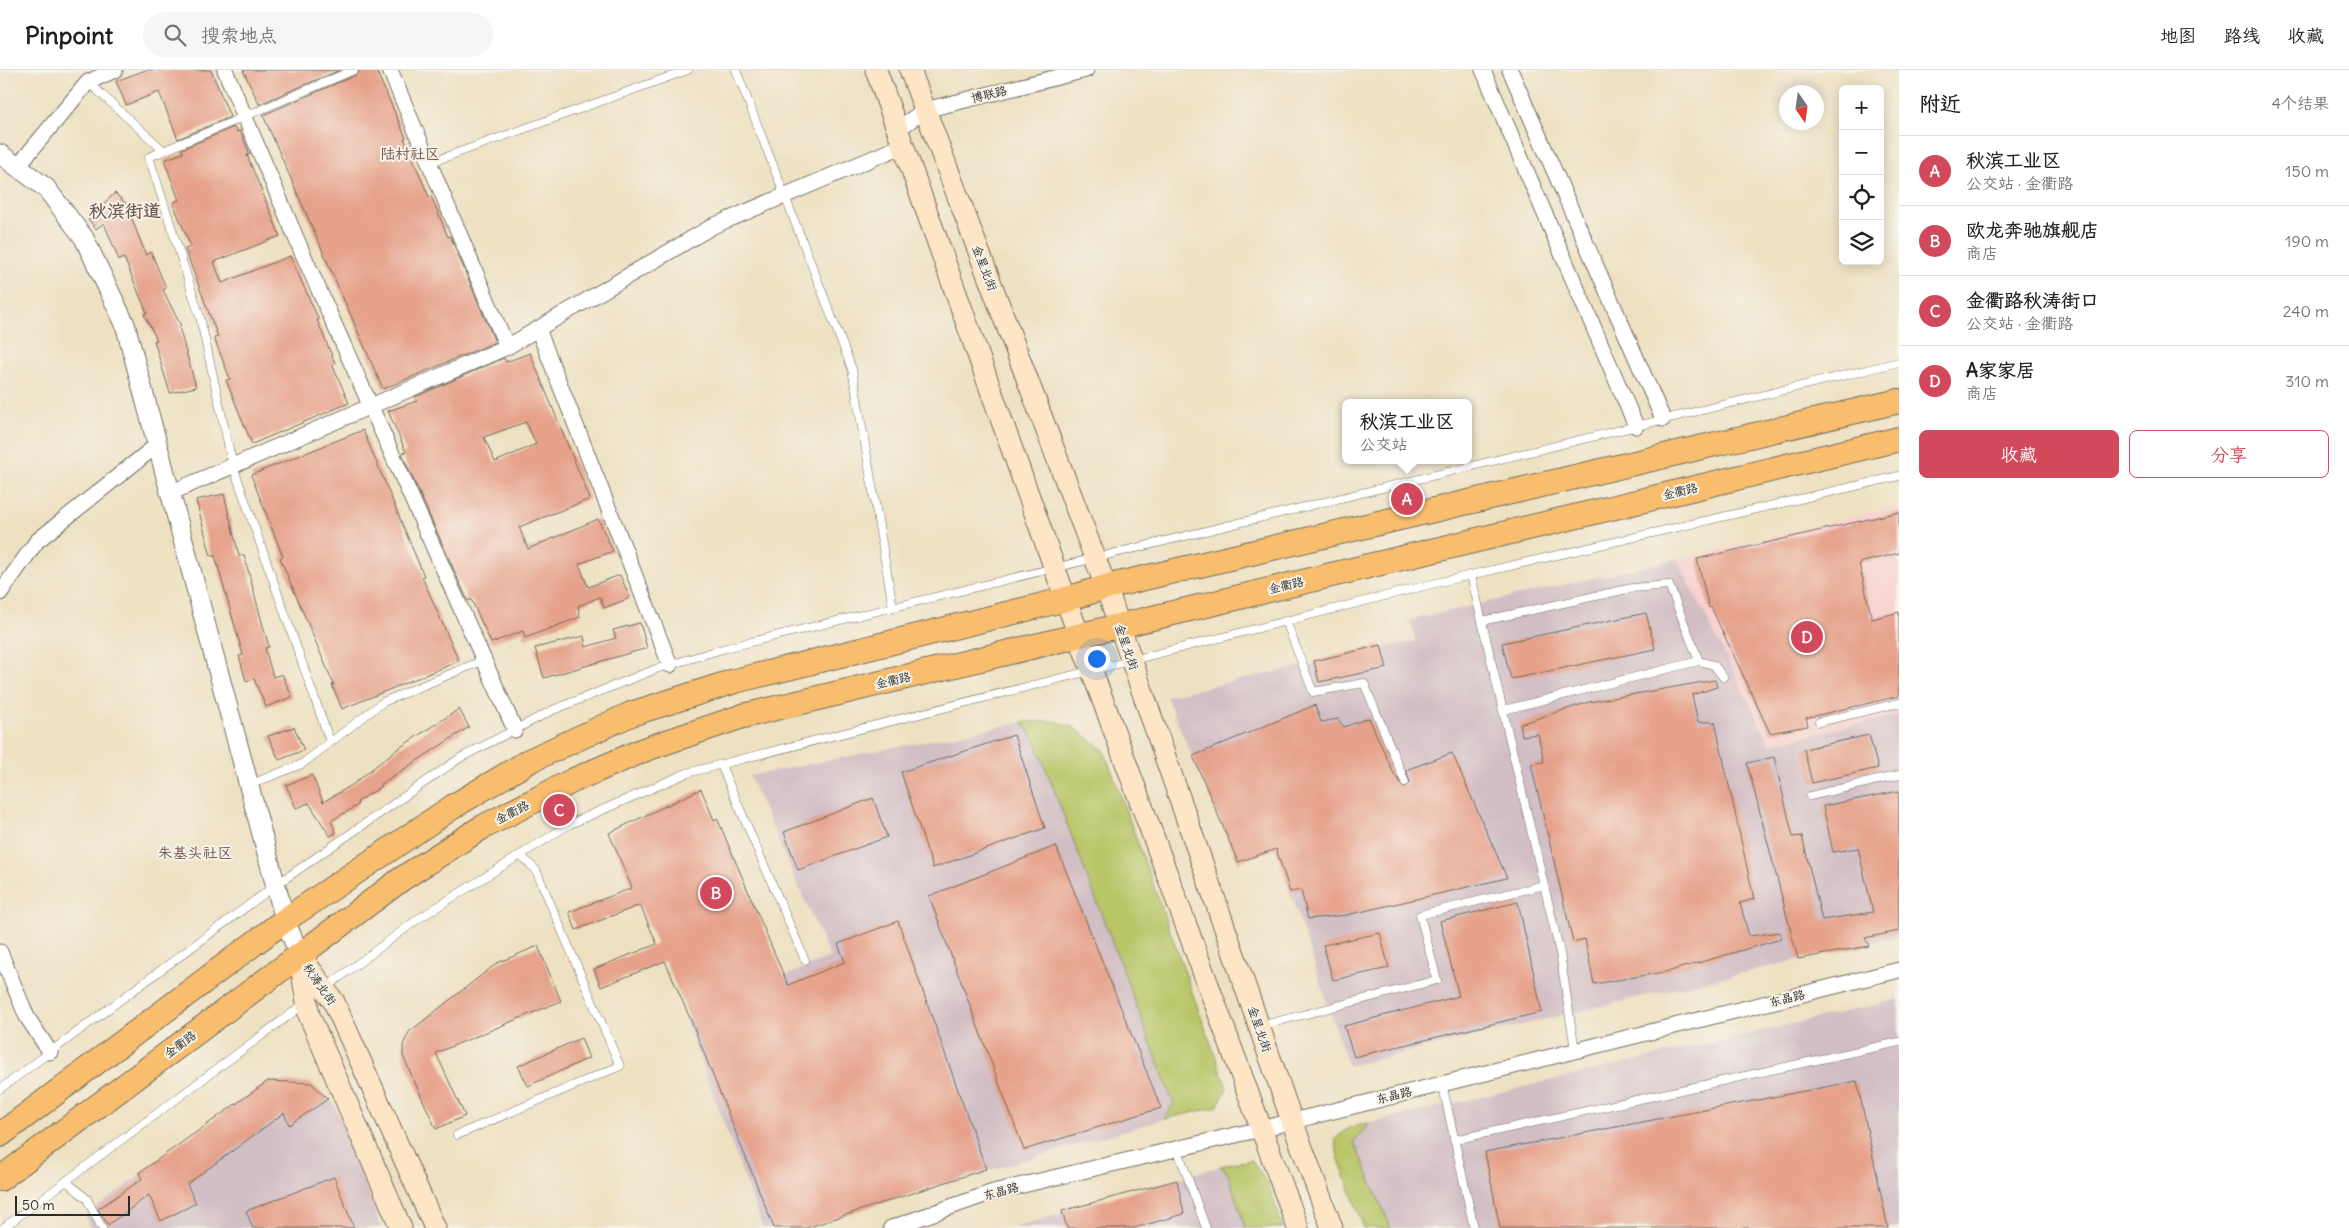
<!DOCTYPE html>
<html lang="zh">
<meta charset="utf-8">
<style>
:root{--surface:#fff;--page:#f6f6f6;--text:#202124;--muted:#757577;--line:#e0e0e0;--accent:#d1495b}
body{margin:0;font-family:Delius,"LXGW WenKai TC",sans-serif;background:var(--page);color:var(--text)}
.controls{position:absolute;right:15px;top:15px;display:grid;overflow:hidden;border-radius:8px;box-shadow:0 2px 12px #0003}
.controls button{width:45px;height:45px;display:grid;place-items:center;padding:0;border:0;border-bottom:1px solid var(--line);background:var(--surface);color:var(--text);font:25px sans-serif}
.compass{position:absolute;left:1779px;top:15px;width:45px;height:45px;border-radius:50%;background:var(--surface);box-shadow:0 2px 12px #0003;rotate:167deg}
.scale{position:absolute;left:15px;bottom:12px;width:115px;box-sizing:border-box;padding-left:5px;border:2px solid #2b2b2b;border-top:0;font-size:14px;line-height:18px;white-space:nowrap;color:#2b2b2b;-webkit-text-stroke:4px #f7f3e8;paint-order:stroke}
.you{position:absolute;left:1096px;top:588px;width:18px;height:18px;margin:-12px;border:4px solid #fff;border-radius:50%;background:#1a73e8;box-shadow:0 0 0 8px #1a73e833}
.badge{display:grid;place-items:center;width:32px;height:32px;border-radius:50%;background:var(--accent);color:#fff;font-size:16px;font-weight:700}
.pin{position:absolute;translate:-50% -50%;border:2px solid #fff;box-shadow:0 1px 5px #0006}
.popup{position:absolute;left:1342px;top:329px;width:130px;height:65px;box-sizing:border-box;display:grid;place-content:center;border-radius:8px;background:var(--surface);filter:drop-shadow(0 1px 4px #0005);font-size:16px;white-space:nowrap;color:var(--muted)}
.popup b{font-size:19px;color:var(--text)}
.popup::after{content:'';position:absolute;left:50%;top:100%;margin-left:-10px;border:10px solid transparent;border-top-color:var(--surface)}
.list{margin:0;padding:0;list-style:none}
h2{display:flex;justify-content:space-between;align-items:center;height:65px;margin:0;padding:0 20px;font-size:21px}
h2 small{font-size:16px;font-weight:400;color:var(--muted)}
.list li{display:grid;grid-template-columns:32px 1fr auto;gap:15px;align-items:center;box-sizing:border-box;height:70px;padding:0 20px;border-top:1px solid var(--line)}
.list b{display:block;font-size:19px;white-space:nowrap}
.list p{margin:0;font-size:16px;white-space:nowrap;color:var(--muted)}
.list em{font-size:16px;font-style:normal;color:var(--muted)}
.actions{display:flex;gap:10px;padding:15px 20px}
.actions a{flex:1;padding:11px 0;border:1px solid var(--accent);border-radius:8px;text-align:center;font-size:18px;color:var(--accent)}
.actions .main{background:var(--accent);color:#fff}
.icon{flex:none;width:28px;height:28px;fill:none;stroke:currentColor;stroke-width:2;stroke-linecap:round;stroke-linejoin:round}
.map{position:relative;flex:none;width:1899px;height:1158px;overflow:hidden}
header{display:flex;align-items:center;gap:30px;box-sizing:border-box;height:70px;padding:0 25px;background:var(--surface);border-bottom:1px solid var(--line)}
header strong{font-size:24px}
nav{display:flex;gap:28px;margin-inline-start:auto;font-size:18px}
.search{width:350px;height:45px;background:var(--page);display:flex;align-items:center;gap:12px;box-sizing:border-box;padding:0 18px;border-radius:28px;color:var(--muted);font-size:19px}
main{display:flex}
aside{flex:1;background:var(--surface)}
.map>svg:first-child{display:block}
.built{fill:#f7d0cf}
.industrial{fill:#d2bec5}
.green{fill:#b8c668;stroke:#72784a}
.building{fill:#e6a28b;fill-rule:evenodd}
.lines{fill:none;stroke-linecap:round;stroke-linejoin:round}
.service-casing{stroke:#6f6b60;stroke-width:9}
.minor-casing{stroke:#6f6b60;stroke-width:17}
.tertiary-casing{stroke:#6f6b60;stroke-width:21}
.secondary-casing{stroke:#6f6b60;stroke-width:23}
.primary-casing{stroke:#6f6b60;stroke-width:26}
.service{stroke:#fff;stroke-width:8}
.minor{stroke:#fff;stroke-width:15}
.tertiary{stroke:#fff;stroke-width:19}
.secondary{stroke:#fde5c5;stroke-width:21}
.primary{stroke:#f9be6d;stroke-width:24}
.labels{text-anchor:middle;dominant-baseline:central;stroke-width:4;stroke-linejoin:round;paint-order:stroke}
.street-label{font-size:12px;fill:#2b2b2b;stroke:#f7f3e8}
.quarter-label{font-size:15px;fill:#6c554d;stroke:#f7f3e8}
.district-label{font-size:18px;font-weight:bold;fill:#6c554d;stroke:#f7f3e8}
</style>
<header>
<strong>Pinpoint</strong>
<div class="search"><svg class="icon" aria-label="search" viewBox="0 0 24 24"><circle cx="10" cy="10" r="6"/><path d="M15 15l6 6"/></svg>搜索地点</div>
<nav><a>地图</a><a>路线</a><a>收藏</a></nav>
</header>
<main>
<div class="map">
<svg width="1899" height="1158" viewBox="0 0 1899 1158">
<rect width="100%" height="100%" fill="#f7f3e8"/>
<filter id="ink" filterUnits="userSpaceOnUse"><feTurbulence type="fractalNoise" baseFrequency=".02" numOctaves="2"/><feDisplacementMap in="SourceGraphic" scale="10" xChannelSelector="R" yChannelSelector="G"/><feConvolveMatrix kernelMatrix="1 2 1 2 8 2 1 2 1" color-interpolation-filters="sRGB"/></filter>
<filter id="wash" filterUnits="userSpaceOnUse"><feTurbulence type="fractalNoise" baseFrequency=".0096" numOctaves="4" result="noise"/><feDisplacementMap in="SourceGraphic" scale="20" xChannelSelector="R" yChannelSelector="G"/><feGaussianBlur stdDeviation="1.12" result="paint"/><feColorMatrix in="noise" values="0 0 0 0 0 0 0 0 0 0 0 0 0 0 0 0 0 1.4 0 .05"/><feComposite in="paint" operator="in"/></filter>
<g filter="url(#wash)">
<rect width="100%" height="100%" fill="#eee1c2"/>
<!-- built -->
<polygon class="built" points="1899,436 1899,645 1770,674 1677,489"/>
<!-- industrial -->
<g class="industrial">
<polygon points="1677,489 1770,674 1899,645 1899,866 1348,996 1276,779 1238,792 1166,626 1416,571 1409,550"/>
<polygon points="1022,652 1035,670 1174,1034 1164,1049 796,1158 763,1158 685,949 830,887 749,706"/>
<polygon points="1899,929 1899,1158 1391,1158 1354,1071 1369,1053"/>
<polygon points="268,1011 311,1013 336,1037 381,1158 90,1158 85,1146"/>
<polygon points="1220,1096 1228,1103 1245,1158 1012,1158"/>
</g>
<!-- green -->
<g class="green">
<polygon points="1055,651 1073,657 1104,680 1227,1018 1217,1037 1164,1049 1174,1034 1035,670 1022,652"/>
<polygon points="1369,1053 1354,1072 1391,1158 1364,1158 1338,1087 1335,1069 1350,1057"/>
<polygon points="1251,1090 1268,1114 1283,1158 1245,1158 1228,1103 1220,1096"/>
</g>
<g id="blocks">
<!-- building -->
<g class="building">
<polygon points="146,0 211,0 230,47 178,69 159,22 126,35 116,11"/>
<polygon points="243,0 340,0 259,34"/>
<polygon points="360,0 376,0 406,68 404,68 429,127 431,126 448,167 450,166 495,272 383,319 263,45 356,5"/>
<polygon points="234,57 236,62 240,61 250,84 247,85 280,166 214,192 222,213 290,186 319,250 317,250 335,293 332,294 349,333 252,374 226,310 230,309 214,268 218,267 185,179 191,177 173,133 179,130 164,90 183,83 182,79"/>
<polygon points="115,123 126,134 146,185 151,182 166,218 163,220 181,256 179,257 196,317 170,323 154,271 157,270 144,244 147,243 124,188 119,190 104,153 96,159 88,149"/>
<path d="M530 283 590 429 519 457 528 479 598 449 613 481 579 494 588 517 620 505 630 528 604 538 600 527 578 536 580 547 525 568 523 561 491 573 471 529 468 531 405 391 402 383 406 382 388 341 417 331 415 327 504 288 506 292ZM526 352 536 374 495 392 484 367Z"/>
<polygon points="363,360 424,506 422,507 459,591 342,639 332,615 334,615 280,488 283,487 251,405"/>
<polygon points="224,424 239,486 244,485 262,552 269,577 265,578 273,607 282,604 292,627 266,637 254,609 246,611 239,586 243,585 215,486 211,486 196,430"/>
<polygon points="1899,442 1899,483 1859,493 1872,549 1899,542 1899,626 1806,648 1808,656 1770,663 1711,537 1709,538 1697,489"/>
<polygon points="1646,543 1655,579 1511,609 1502,573"/>
<polygon points="640,553 647,578 544,608 535,578 584,566 586,577 616,568 613,560"/>
<polygon points="1381,575 1387,598 1319,612 1314,591"/>
<polygon points="1715,610 1717,617 1692,625 1698,652 1715,652 1754,829 1740,833 1749,866 1780,862 1781,869 1670,901 1594,914 1585,869 1573,872 1531,694 1544,692 1538,664 1522,666 1520,654 1589,632"/>
<polygon points="1315,635 1321,652 1338,649 1344,657 1369,648 1394,704 1404,717 1410,713 1406,700 1452,683 1507,808 1347,845 1308,849 1301,820 1290,822 1276,779 1238,792 1193,686"/>
<polygon points="459,639 469,657 381,714 382,716 357,732 358,735 331,751 336,763 330,766 309,733 296,738 286,715 312,705 323,732 352,715 396,680"/>
<polygon points="294,657 304,680 279,690 268,666"/>
<polygon points="1014,665 1045,758 933,798 901,702"/>
<polygon points="1869,665 1878,698 1812,713 1804,679"/>
<polygon points="1774,687 1793,767 1802,766 1822,850 1873,842 1858,778 1833,782 1823,736 1899,721 1899,861 1865,868 1869,876 1798,889 1747,693"/>
<polygon points="701,719 714,750 717,748 788,915 845,892 838,874 898,851 986,1099 806,1158 774,1158 692,953 665,891 601,917 594,899 657,874 640,835 576,860 569,842 632,818 609,763"/>
<polygon points="873,728 887,767 798,800 784,762"/>
<polygon points="1056,776 1161,1038 1024,1080 929,826"/>
<polygon points="1518,832 1542,942 1354,987 1344,956 1459,926 1440,851"/>
<polygon points="1380,863 1389,898 1333,910 1323,875"/>
<polygon points="538,876 561,931 436,983 465,1046 436,1059 403,986 403,975 409,962 497,893"/>
<polygon points="581,968 589,988 528,1016 518,996"/>
<polygon points="268,1011 311,1013 328,1029 289,1055 284,1043 187,1114 196,1133 161,1151 149,1125 108,1155 98,1139 142,1109 139,1103"/>
<polygon points="1857,1011 1888,1158 1500,1158 1485,1082"/>
<polygon points="334,1107 354,1158 253,1158 246,1141"/>
<polygon points="1177,1110 1184,1144 1134,1158 1067,1158 1062,1141"/>
</g>
</g>
</g>
<g filter="url(#ink)">
<use href="#blocks" fill-opacity="0" stroke="#6f6b60" stroke-width="1"/>
<g class="lines">
<defs>
<g id="service">
<polyline points="736,0 852,299 893,537"/>
<polyline points="88,12 164,81"/>
<polyline points="429,93 688,0"/>
<polyline points="1471,505 1560,883 1575,980"/>
<polyline points="1286,551 1313,622 1364,613 1405,712"/>
<polyline points="1482,551 1632,518 1669,515 1699,591"/>
<polyline points="1504,640 1699,591 1714,595 1723,607"/>
<polyline points="1819,652 1899,633"/>
<polyline points="330,672 233,396 200,247 149,87 354,0"/>
<polyline points="721,695 805,890"/>
<polyline points="249,715 302,694 383,632 484,590"/>
<polyline points="1810,726 1899,705"/>
<polyline points="325,918 418,849 570,754 687,703 1432,514 1899,406"/>
<polyline points="1260,956 1437,910 1420,845 1544,815"/>
<polyline points="1442,1013 1474,1158"/>
<polyline points="0,1019 276,815 460,688 553,640 656,599 726,578 1899,292"/>
<polyline points="457,1065 620,996 536,800 520,785"/>
<polyline points="1454,1070 1899,972"/>
<polyline points="1177,1078 1206,1158"/>
<polyline points="66,1111 87,1129 102,1158"/>
<polyline points="3,1158 304,934"/>
</g>
<g id="minor">
<polyline points="225,0 302,182 515,660"/>
<polyline points="390,0 507,277"/>
<polyline points="1483,0 1636,356"/>
<polyline points="1510,0 1663,349"/>
<polyline points="898,59 925,40 1086,0"/>
<polyline points="17,97 88,12 115,0"/>
<polyline points="538,259 670,595"/>
<polyline points="170,423 507,277 713,156 904,75"/>
<polyline points="0,523 37,471 157,375"/>
<polyline points="0,882 27,947 50,982"/>
<polyline points="891,1158 993,1122 1261,1059 1899,900"/>
</g>
<polyline id="tertiary" points="0,84 46,118 84,168 125,254 285,850 299,884"/>
<g id="secondary">
<polyline points="876,0 1079,566 1298,1158"/>
<polyline points="910,0 1106,517 1292,1051 1332,1158"/>
<polyline points="299,884 334,932 435,1158"/>
<polyline points="300,889 309,945 401,1158"/>
</g>
<g id="primary">
<polyline points="0,1065 285,850 454,736 531,690 631,644 735,611 1067,529 1106,517 1899,331"/>
<polyline points="0,1109 403,808 481,758 574,710 646,679 743,646 1899,369"/>
</g>
</defs>
<!-- service casing -->
<use href="#service" class="service-casing"/>
<!-- minor casing -->
<use href="#minor" class="minor-casing"/>
<!-- tertiary casing -->
<use href="#tertiary" class="tertiary-casing"/>
<!-- secondary casing -->
<use href="#secondary" class="secondary-casing"/>
<!-- primary casing -->
<use href="#primary" class="primary-casing"/>
<!-- service -->
<use href="#service" class="service"/>
<!-- minor -->
<use href="#minor" class="minor"/>
<!-- tertiary -->
<use href="#tertiary" class="tertiary"/>
<!-- secondary -->
<use href="#secondary" class="secondary"/>
<!-- primary -->
<use href="#primary" class="primary"/>
</g>
</g>
<g class="labels">
<!-- street labels -->
<g class="street-label">
<text transform="translate(989 24) rotate(-14)">博联路</text>
<text transform="translate(985 198) rotate(69)">金星北街</text>
<text transform="translate(1680 421) rotate(-13)">金衢路</text>
<text transform="translate(1286 515) rotate(-13)">金衢路</text>
<text transform="translate(1127 577) rotate(71)">金星北街</text>
<text transform="translate(893 610) rotate(-13)">金衢路</text>
<text transform="translate(512 742) rotate(-27)">金衢路</text>
<text transform="translate(320 914) rotate(55)">秋涛北街</text>
<text transform="translate(1787 928) rotate(-14)">东晶路</text>
<text transform="translate(1260 959) rotate(71)">金星北街</text>
<text transform="translate(180 974) rotate(-37)">金衢路</text>
<text transform="translate(1394 1025) rotate(-14)">东晶路</text>
<text transform="translate(1001 1121) rotate(-15)">东晶路</text>
</g>
<!-- quarter labels -->
<g class="quarter-label">
<text x="410" y="83">陆村社区</text>
<text x="195" y="782">朱基头社区</text>
</g>
<!-- district labels -->
<g class="district-label">
<text x="125" y="140">秋滨街道</text>
</g>
</g>
</svg>
<div class="controls">
<button>+</button>
<button>−</button>
<button><svg class="icon" aria-label="locate" viewBox="0 0 24 24"><circle cx="12" cy="12" r="6"/><path d="M12 2v4M12 18v4M2 12h4M18 12h4"/></svg></button>
<button><svg class="icon" aria-label="layers" viewBox="0 0 24 24"><path d="M12 4l9 5-9 5-9-5zM3 14l9 5 9-5"/></svg></button>
</div>
<svg class="compass" viewBox="-18 -18 36 36"><path d="M0-13l5 13h-10z" fill="#e53935"/><path d="M0 13l5-13h-10z" fill="#757577"/></svg>
<div class="scale">50 m</div>
<div class="you"></div>
<div class="pin badge" style="left:1407px;top:429px">A</div>
<div class="popup"><b>秋滨工业区</b>公交站</div>
<div class="pin badge" style="left:716px;top:823px">B</div>
<div class="pin badge" style="left:559px;top:740px">C</div>
<div class="pin badge" style="left:1807px;top:567px">D</div>
</div>
<aside>
<h2>附近<small>4个结果</small></h2>
<ul class="list">
<li><span class="badge">A</span><div><b>秋滨工业区</b><p>公交站 · 金衢路</p></div><em>150 m</em></li>
<li><span class="badge">B</span><div><b>欧龙奔驰旗舰店</b><p>商店</p></div><em>190 m</em></li>
<li><span class="badge">C</span><div><b>金衢路秋涛街口</b><p>公交站 · 金衢路</p></div><em>240 m</em></li>
<li><span class="badge">D</span><div><b>A家家居</b><p>商店</p></div><em>310 m</em></li>
</ul>
<div class="actions"><a class="main">收藏</a><a>分享</a></div>
</aside>
</main>
